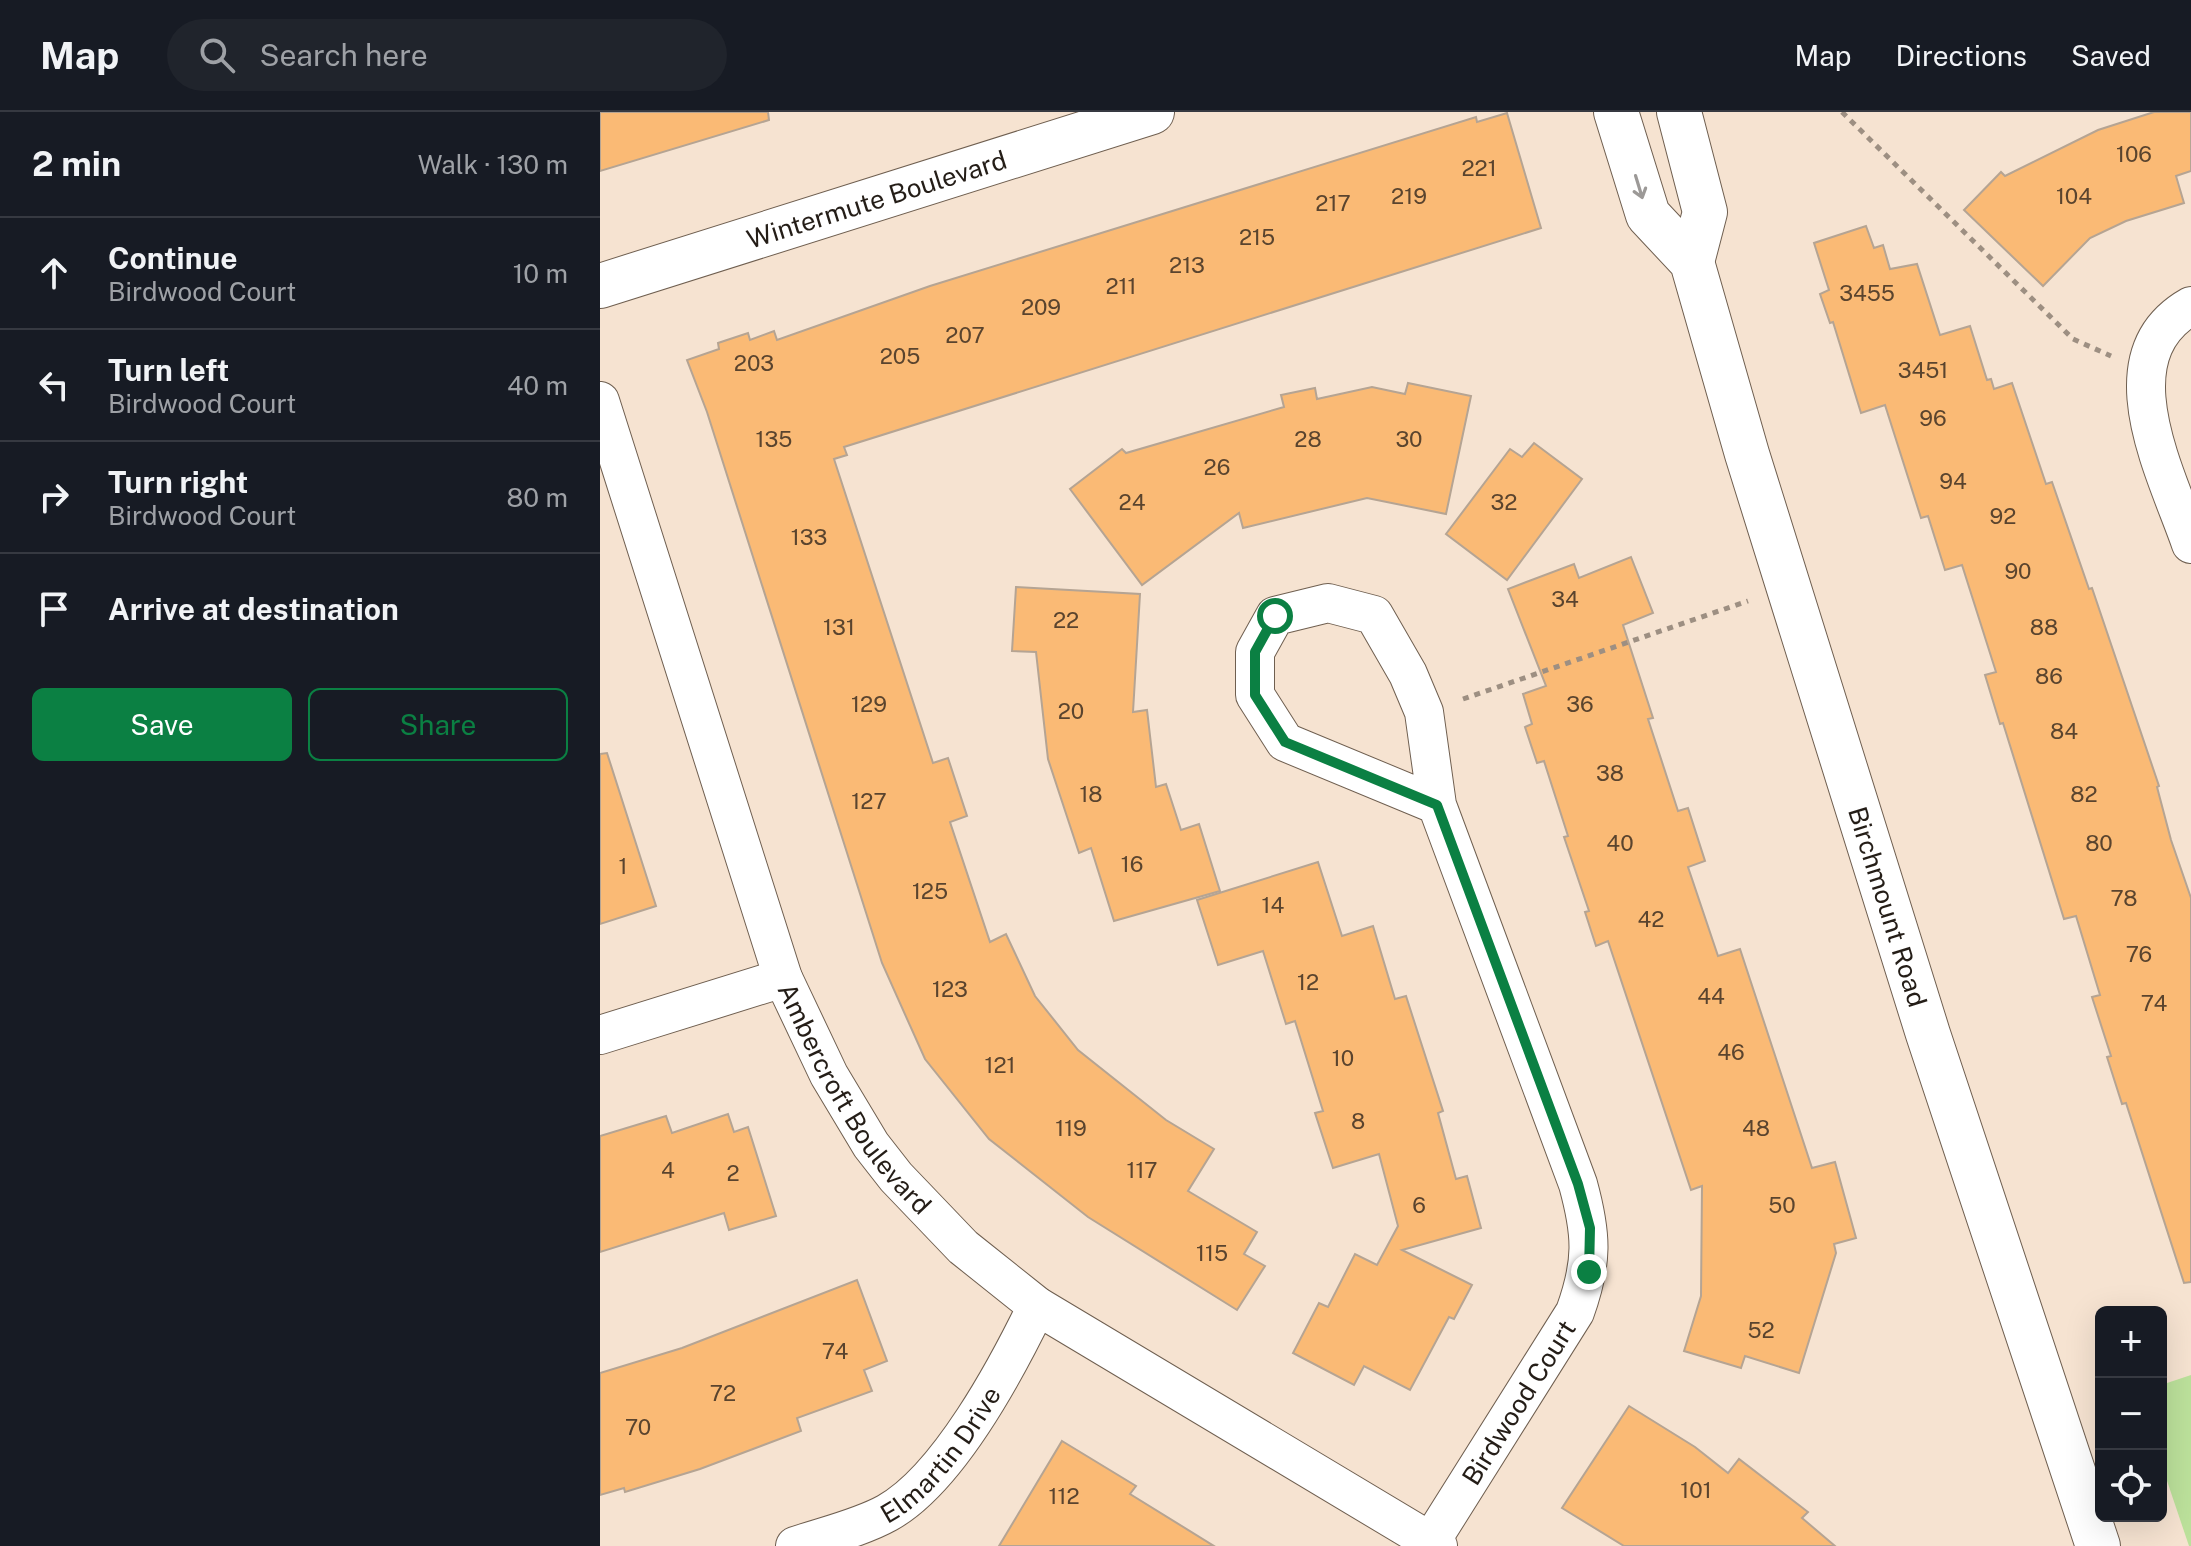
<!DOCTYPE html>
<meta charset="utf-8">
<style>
:root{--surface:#171b24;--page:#20242c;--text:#f1f3f6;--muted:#9ea1a6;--line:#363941;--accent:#0b8043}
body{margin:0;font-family:"Public Sans",sans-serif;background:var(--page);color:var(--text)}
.controls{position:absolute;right:24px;bottom:24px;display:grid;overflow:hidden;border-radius:12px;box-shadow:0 8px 32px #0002}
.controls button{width:72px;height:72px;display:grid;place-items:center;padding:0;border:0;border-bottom:2px solid var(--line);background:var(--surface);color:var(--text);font:40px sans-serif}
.stop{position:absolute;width:24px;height:24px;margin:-18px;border:6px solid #0b8043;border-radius:50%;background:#fff}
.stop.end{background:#0b8043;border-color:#fff;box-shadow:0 2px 8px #0008}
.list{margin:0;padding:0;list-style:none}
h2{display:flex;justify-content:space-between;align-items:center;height:104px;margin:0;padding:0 32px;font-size:34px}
h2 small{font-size:26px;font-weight:400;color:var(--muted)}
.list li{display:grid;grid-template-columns:52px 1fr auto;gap:24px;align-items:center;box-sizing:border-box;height:112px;padding:0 32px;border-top:2px solid var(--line)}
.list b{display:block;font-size:30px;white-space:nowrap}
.list p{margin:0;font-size:26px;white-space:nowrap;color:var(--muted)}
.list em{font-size:26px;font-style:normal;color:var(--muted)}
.actions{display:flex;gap:16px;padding:24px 32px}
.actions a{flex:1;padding:18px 0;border:2px solid var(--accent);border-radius:12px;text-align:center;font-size:28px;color:var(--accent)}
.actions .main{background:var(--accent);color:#fff}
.icon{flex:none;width:44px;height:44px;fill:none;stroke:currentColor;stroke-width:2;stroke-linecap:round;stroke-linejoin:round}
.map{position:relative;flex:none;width:1591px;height:1434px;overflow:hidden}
header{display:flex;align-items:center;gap:48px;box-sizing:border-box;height:112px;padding:0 40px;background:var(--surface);border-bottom:2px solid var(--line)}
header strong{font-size:38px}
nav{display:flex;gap:44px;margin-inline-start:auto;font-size:28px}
.search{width:560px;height:72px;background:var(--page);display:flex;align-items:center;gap:20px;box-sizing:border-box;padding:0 28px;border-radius:44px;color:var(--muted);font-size:30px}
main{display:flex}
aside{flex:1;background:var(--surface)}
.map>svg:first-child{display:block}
.green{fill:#bce19b}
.building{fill:#faba75;stroke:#b5a493;stroke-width:2}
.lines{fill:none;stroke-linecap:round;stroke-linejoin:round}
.minor-casing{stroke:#6f5f50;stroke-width:40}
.tertiary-casing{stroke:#6f5f50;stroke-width:46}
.secondary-casing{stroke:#6f5f50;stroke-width:46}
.path{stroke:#9d8f82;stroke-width:5;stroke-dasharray:6 6;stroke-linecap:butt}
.minor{stroke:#fff;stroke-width:38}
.tertiary{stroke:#fff;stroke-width:44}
.secondary{stroke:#fff;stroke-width:44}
.oneway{stroke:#9c9997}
.route{stroke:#0b8043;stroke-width:10}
.labels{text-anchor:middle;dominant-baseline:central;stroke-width:6;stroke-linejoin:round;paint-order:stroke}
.number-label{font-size:22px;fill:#5a442e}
.street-label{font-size:26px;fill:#241d17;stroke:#f6e3d1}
</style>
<header>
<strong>Map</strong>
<div class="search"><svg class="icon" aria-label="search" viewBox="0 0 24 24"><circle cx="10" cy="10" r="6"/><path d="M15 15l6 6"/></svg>Search here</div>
<nav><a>Map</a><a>Directions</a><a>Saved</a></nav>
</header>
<main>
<aside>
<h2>2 min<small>Walk · 130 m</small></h2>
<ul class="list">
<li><svg class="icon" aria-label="ahead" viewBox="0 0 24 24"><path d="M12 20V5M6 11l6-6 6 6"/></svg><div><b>Continue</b><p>Birdwood Court</p></div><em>10 m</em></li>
<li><svg class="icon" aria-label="left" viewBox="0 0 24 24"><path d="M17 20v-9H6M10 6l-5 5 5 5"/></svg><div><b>Turn left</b><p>Birdwood Court</p></div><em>40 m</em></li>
<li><svg class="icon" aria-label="right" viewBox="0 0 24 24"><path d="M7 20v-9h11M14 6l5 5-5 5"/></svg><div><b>Turn right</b><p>Birdwood Court</p></div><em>80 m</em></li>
<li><svg class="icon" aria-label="arrive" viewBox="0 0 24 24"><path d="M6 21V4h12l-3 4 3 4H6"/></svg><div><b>Arrive at destination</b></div></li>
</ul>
<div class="actions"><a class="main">Save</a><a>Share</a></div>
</aside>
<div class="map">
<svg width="1591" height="1434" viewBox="0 0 1591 1434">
<rect width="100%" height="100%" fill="#f6e3d1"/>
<!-- green -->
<polygon class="green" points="1591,1263 1591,1434 1589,1434 1561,1351 1561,1273"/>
<!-- building -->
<g class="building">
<polygon points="0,0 168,0 169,8 0,59"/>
<polygon points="1554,0 1591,0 1591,59 1576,64 1584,91 1526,109 1490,126 1443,174 1364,98 1401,60 1405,64 1498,18"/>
<polygon points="907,1 941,116 244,335 247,343 234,347 333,651 348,646 367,704 350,710 390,830 406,822 435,884 478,938 566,1008 614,1037 588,1079 657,1120 644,1142 665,1154 637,1198 488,1105 389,1027 325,947 282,851 107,300 87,248 119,237 118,231 148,221 150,228 174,219 177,228 330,174 876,5 877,10"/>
<polygon points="1266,114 1274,136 1283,133 1290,157 1317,152 1340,223 1370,214 1387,268 1391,267 1394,277 1412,271 1446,372 1452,370 1489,477 1492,476 1559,674 1557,675 1571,728 1591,786 1591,1170 1584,1171 1526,991 1522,992 1507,945 1511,944 1492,885 1500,883 1476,804 1464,807 1403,611 1400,612 1385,563 1396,560 1362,453 1345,458 1328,404 1321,406 1285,293 1261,301 1233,210 1230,211 1220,182 1229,178 1214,131"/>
<polygon points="808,271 871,284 846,402 767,386 643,416 639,401 542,473 470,377 522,337 526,341 684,295 681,283 715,276 717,287 772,275 805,282"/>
<polygon points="934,331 982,367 907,468 846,422 910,337 922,345"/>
<polygon points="1031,445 1053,501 1023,513 1053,606 1048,607 1078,699 1088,696 1105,749 1088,755 1118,844 1140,837 1212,1056 1235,1050 1256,1126 1234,1132 1236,1141 1199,1261 1145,1244 1141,1256 1084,1239 1101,1184 1102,1074 1091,1078 1008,829 996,834 985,800 989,799 964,725 968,724 944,649 937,651 925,615 932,612 923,582 946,574 908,477 974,452 979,466"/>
<polygon points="416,475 540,482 533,600 547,598 556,675 566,672 581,718 599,712 620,779 514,809 491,736 479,741 448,647 436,540 412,539"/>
<polygon points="7,641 56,794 0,812 0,642"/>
<polygon points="718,750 742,824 773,814 795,887 806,884 843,999 838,1001 856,1067 867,1064 881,1116 802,1138 872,1173 854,1207 849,1205 810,1278 764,1254 754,1273 693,1241 719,1191 728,1195 755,1142 777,1153 798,1114 779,1042 733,1056 715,1001 723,999 695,909 686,912 663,839 618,853 597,788"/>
<polygon points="128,1002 134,1020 148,1015 176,1104 129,1118 124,1101 0,1140 0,1024 66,1004 72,1021"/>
<polygon points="257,1168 287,1249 264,1258 272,1279 197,1306 201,1319 100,1357 25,1380 24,1376 0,1383 0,1261 82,1236"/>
<polygon points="1029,1294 1095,1335 1128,1361 1139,1347 1208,1400 1202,1406 1235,1434 1024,1434 962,1396"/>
<polygon points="462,1329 536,1374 530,1382 614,1434 399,1434"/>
</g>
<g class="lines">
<defs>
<g id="minor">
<path d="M1591 194C1503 244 1567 362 1591 432"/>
<path id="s1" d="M0 289 183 866 229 963 271 1033 296 1065 363 1135 437 1194 838 1434"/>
<polyline points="0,923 183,866"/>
<path id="s2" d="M831 1429 975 1200C993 1150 992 1123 978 1072L837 693 824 600 808 562 774 503 728 491 675 504 655 540V583L685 630 837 693"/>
<path id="s3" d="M195 1434C224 1424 260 1416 287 1401 348 1367 407 1256 437 1194"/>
</g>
<g id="tertiary">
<path id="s4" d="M0 174 552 0"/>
</g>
<g id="secondary">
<path id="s5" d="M1016 0 1048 103 1092 150 1147 342 1328 922 1498 1434"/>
<polyline points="1079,0 1105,100 1092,150"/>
</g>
</defs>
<!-- minor casing -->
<use href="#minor" class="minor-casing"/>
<!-- tertiary casing -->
<use href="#tertiary" class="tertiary-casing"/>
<!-- secondary casing -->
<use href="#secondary" class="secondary-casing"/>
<!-- path -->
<g class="path">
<polyline points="1242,0 1473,227 1511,244"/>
<polyline points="863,587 1148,489"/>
</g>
<!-- minor -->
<use href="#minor" class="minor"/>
<!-- tertiary -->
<use href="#tertiary" class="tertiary"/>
<!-- secondary -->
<use href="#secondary" class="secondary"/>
</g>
<!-- one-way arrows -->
<defs><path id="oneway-shaft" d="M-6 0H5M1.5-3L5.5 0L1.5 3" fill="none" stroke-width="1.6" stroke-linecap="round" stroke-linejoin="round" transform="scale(2)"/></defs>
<use class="oneway" href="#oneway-shaft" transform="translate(1039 75) rotate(73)"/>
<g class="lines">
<!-- route -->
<polyline class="route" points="675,504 655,540 655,583 685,630 837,693 978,1072 990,1116 989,1160"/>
</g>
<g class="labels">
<!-- number labels -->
<g class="number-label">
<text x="1534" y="42">106</text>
<text x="879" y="56">221</text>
<text x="809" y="84">219</text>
<text x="1474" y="84">104</text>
<text x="733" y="91">217</text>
<text x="657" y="125">215</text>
<text x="587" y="153">213</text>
<text x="521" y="174">211</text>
<text x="1267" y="181">3455</text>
<text x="441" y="195">209</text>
<text x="365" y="223">207</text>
<text x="300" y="244">205</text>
<text x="154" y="251">203</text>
<text x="1323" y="258">3451</text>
<text x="1333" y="306">96</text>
<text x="174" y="327">135</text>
<text x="708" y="327">28</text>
<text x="809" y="327">30</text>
<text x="617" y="355">26</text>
<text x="1353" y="369">94</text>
<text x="532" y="390">24</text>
<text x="904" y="390">32</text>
<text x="1403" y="404">92</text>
<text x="209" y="425">133</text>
<text x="1418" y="459">90</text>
<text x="965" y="487">34</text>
<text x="466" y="508">22</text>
<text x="239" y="515">131</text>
<text x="1444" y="515">88</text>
<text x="1449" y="564">86</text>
<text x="269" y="592">129</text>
<text x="980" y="592">36</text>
<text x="471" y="599">20</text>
<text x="1464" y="619">84</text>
<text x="1010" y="661">38</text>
<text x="491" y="682">18</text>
<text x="1484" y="682">82</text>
<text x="269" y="689">127</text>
<text x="1020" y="731">40</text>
<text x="1499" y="731">80</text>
<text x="532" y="752">16</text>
<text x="23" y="754">1</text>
<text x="330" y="779">125</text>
<text x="1524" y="786">78</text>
<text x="673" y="793">14</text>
<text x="1051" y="807">42</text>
<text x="1539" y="842">76</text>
<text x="708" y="870">12</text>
<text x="350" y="877">123</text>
<text x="1111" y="884">44</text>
<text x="1554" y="891">74</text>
<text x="1131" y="940">46</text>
<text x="743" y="946">10</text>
<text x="400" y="953">121</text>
<text x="758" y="1009">8</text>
<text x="471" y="1016">119</text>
<text x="1156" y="1016">48</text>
<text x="68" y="1058">4</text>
<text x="542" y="1058">117</text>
<text x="133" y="1061">2</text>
<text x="819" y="1093">6</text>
<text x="1182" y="1093">50</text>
<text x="612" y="1141">115</text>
<text x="1161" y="1218">52</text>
<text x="235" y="1239">74</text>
<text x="123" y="1281">72</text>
<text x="38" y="1315">70</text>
<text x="1096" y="1378">101</text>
<text x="464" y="1384">112</text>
</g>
<!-- street labels -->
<g class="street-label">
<text stroke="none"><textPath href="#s4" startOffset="290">Wintermute Boulevard</textPath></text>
<text stroke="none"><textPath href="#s5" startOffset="846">Birchmount Road</textPath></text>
<text stroke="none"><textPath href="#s1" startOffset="746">Ambercroft Boulevard</textPath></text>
<text stroke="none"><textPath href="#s2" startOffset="164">Birdwood Court</textPath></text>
<text stroke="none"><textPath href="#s3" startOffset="178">Elmartin Drive</textPath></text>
</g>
</g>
</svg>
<div class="controls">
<button>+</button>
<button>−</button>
<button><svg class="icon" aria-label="locate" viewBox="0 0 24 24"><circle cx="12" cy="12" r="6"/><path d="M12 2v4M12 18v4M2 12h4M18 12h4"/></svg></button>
</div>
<div class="stop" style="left:675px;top:504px"></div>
<div class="stop end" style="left:989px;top:1160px"></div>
</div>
</main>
